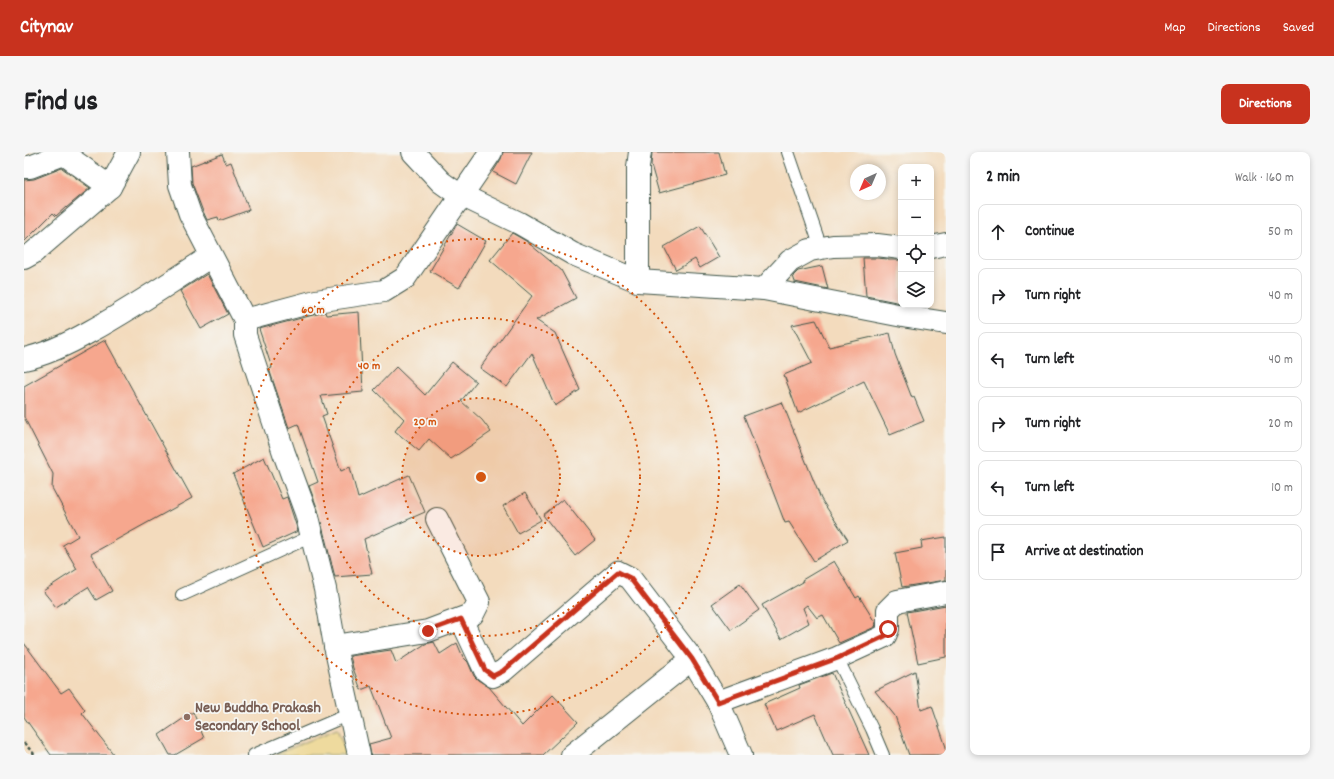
<!DOCTYPE html>
<meta charset="utf-8">
<style>
:root{--surface:#fff;--page:#f6f6f6;--text:#202124;--muted:#757577;--line:#e0e0e0;--accent:#c8321e}
body{margin:0;font-family:Dekko,sans-serif;background:var(--page);color:var(--text)}
.controls{position:absolute;right:12px;top:12px;display:grid;overflow:hidden;border-radius:8px;box-shadow:0 2px 6px #0003}
.controls button{width:36px;height:36px;display:grid;place-items:center;padding:0;border:0;border-bottom:1px solid var(--line);background:var(--surface);color:var(--text);font:20px sans-serif}
.compass{position:absolute;left:826px;top:12px;width:36px;height:36px;border-radius:50%;background:var(--surface);box-shadow:0 2px 6px #0003;rotate:224deg}
.stop{position:absolute;width:12px;height:12px;margin:-9px;border:3px solid #c8321e;border-radius:50%;background:#fff}
.stop.end{background:#c8321e;border-color:#fff;box-shadow:0 1px 4px #0008}
.list{margin:0;padding:0;list-style:none}
h2{display:flex;justify-content:space-between;align-items:center;height:52px;margin:0;padding:0 16px;font-size:17px}
h2 small{font-size:13px;font-weight:400;color:var(--muted)}
.list li{display:grid;grid-template-columns:26px 1fr auto;gap:12px;align-items:center;box-sizing:border-box;height:56px;margin:0 8px 8px;padding:0 8px;border:1px solid var(--line);border-radius:8px}
.list b{display:block;font-size:15px;white-space:nowrap}
.list em{font-size:13px;font-style:normal;color:var(--muted)}
.icon{flex:none;width:22px;height:22px;fill:none;stroke:currentColor;stroke-width:2;stroke-linecap:round;stroke-linejoin:round}
.map{position:relative;flex:none;width:922px;height:603px;overflow:hidden;border-radius:8px}
header{display:flex;align-items:center;gap:24px;box-sizing:border-box;height:56px;padding:0 20px;background:var(--accent);color:#fff}
header strong{font-size:19px}
nav{display:flex;gap:22px;margin-inline-start:auto;font-size:14px}
.intro{display:flex;align-items:center;justify-content:space-between;box-sizing:border-box;height:96px;padding:0 24px}
h1{margin:0;font-size:28px}
.button{padding:10px 18px;border-radius:8px;background:var(--accent);color:#fff;font-size:14px;font-weight:700}
main{display:flex;gap:24px;padding:0 24px}
aside{flex:1;background:var(--surface);border-radius:8px;box-shadow:0 2px 6px #0003}
.map>svg:first-child{display:block}
.sand{fill:#eeda9e;stroke:#868c69}
.building{fill:#f6a78e}
.lines{fill:none;stroke-linecap:round;stroke-linejoin:round}
.service-casing{stroke:#3f5549;stroke-width:14}
.minor-casing{stroke:#3f5549;stroke-width:24}
.path{stroke:#3f5549;stroke-width:2.5;stroke-dasharray:3 3;stroke-linecap:butt}
.service{stroke:#fff;stroke-width:12}
.minor{stroke:#fff;stroke-width:22}
.route{stroke:#c8321e;stroke-width:5}
.ring{fill:none;stroke:#d45610;stroke-width:2;stroke-dasharray:2 4}
.education-dot{fill:#8d6e63;stroke:#f6f6f2;stroke-width:1.5}
.labels{text-anchor:middle;dominant-baseline:central;stroke-width:3.5;stroke-linejoin:round;paint-order:stroke}
.education-label{font-size:16px;font-weight:bold;fill:#785e54;stroke:#f6f6f2;text-anchor:start}
.centre{fill:#d45610;stroke:#f6f6f2;stroke-width:2}
.ring-label{font-size:12px;text-anchor:middle;font-weight:bold;fill:#d45610;stroke:#f6f6f2;stroke-width:3.5;stroke-linejoin:round;paint-order:stroke}
</style>
<header>
<strong>Citynav</strong>
<nav><a>Map</a><a>Directions</a><a>Saved</a></nav>
</header>
<div class="intro"><h1>Find us</h1><a class="button">Directions</a></div>
<main>
<div class="map">
<svg width="922" height="603" viewBox="0 0 922 603">
<rect width="100%" height="100%" fill="#f6f6f2"/>
<filter id="ink" filterUnits="userSpaceOnUse"><feTurbulence type="fractalNoise" baseFrequency=".025" numOctaves="2"/><feDisplacementMap in="SourceGraphic" scale="8" xChannelSelector="R" yChannelSelector="G"/><feConvolveMatrix kernelMatrix="1 2 1 2 8 2 1 2 1" color-interpolation-filters="sRGB"/></filter>
<filter id="wash" filterUnits="userSpaceOnUse"><feTurbulence type="fractalNoise" baseFrequency=".012" numOctaves="4" result="noise"/><feDisplacementMap in="SourceGraphic" scale="16" xChannelSelector="R" yChannelSelector="G"/><feGaussianBlur stdDeviation="0.9" result="paint"/><feColorMatrix in="noise" values="0 0 0 0 0 0 0 0 0 0 0 0 0 0 0 0 0 1.4 0 .05"/><feComposite in="paint" operator="in"/></filter>
<g filter="url(#wash)">
<rect width="100%" height="100%" fill="#f3dbbd"/>
<!-- sand -->
<polygon class="sand" points="313,577 323,603 250,603"/>
<g id="blocks">
<!-- building -->
<g class="building">
<polygon points="479,0 508,0 492,32 469,20 477,7"/>
<polygon points="628,0 695,0 701,23 635,41 627,13"/>
<polygon points="198,2 202,12 207,10 225,58 195,69 194,65 183,68 178,57 168,31 167,14"/>
<polygon points="38,16 66,36 42,56 42,55 32,64 29,61 0,90 0,28 10,27"/>
<polygon points="433,72 462,89 435,136 406,119"/>
<polygon points="676,74 695,105 676,116 671,107 652,118 640,95"/>
<polygon points="488,81 502,89 537,118 552,146 512,168 531,181 556,238 531,254 508,201 483,235 456,216 508,144 466,108"/>
<polygon points="839,106 852,106 864,107 864,108 877,108 877,151 842,144"/>
<polygon points="798,114 804,137 771,130 769,124 774,119"/>
<polygon points="183,122 204,162 177,177 156,139"/>
<polygon points="301,160 302,163 335,160 339,240 297,244 303,262 298,264 317,319 326,315 334,346 385,323 401,360 340,387 348,422 311,425 294,358 285,334 294,330 274,272 265,276 245,217 248,216 235,177"/>
<polygon points="792,168 805,195 866,181 871,202 888,246 890,245 900,269 866,283 840,229 774,261 760,223 788,211 768,173"/>
<polygon points="81,188 168,346 67,402 88,439 72,448 64,435 32,455 19,439 53,417 39,393 54,384 28,336 29,322 0,265 0,234"/>
<polygon points="428,210 452,230 437,249 458,268 467,280 427,307 405,287 395,299 371,279 380,267 350,238 372,215 401,243"/>
<polygon points="758,250 797,347 824,388 790,409 765,370 761,371 720,264"/>
<polygon points="240,305 258,347 263,345 274,379 239,395 209,322"/>
<polygon points="501,341 517,368 494,381 479,354"/>
<polygon points="539,347 571,388 551,404 519,363"/>
<polygon points="922,385 922,428 878,435 871,401 898,396 897,389"/>
<polygon points="810,409 832,446 835,444 852,472 851,475 815,491 799,463 793,466 783,453 779,456 785,471 757,487 738,453 779,430 778,428"/>
<polygon points="716,432 735,458 707,478 688,452"/>
<polygon points="922,453 922,505 894,511 883,460"/>
<polygon points="410,490 416,502 433,491 439,505 444,510 450,524 454,528 465,535 498,574 529,543 554,570 519,603 347,603 345,592 367,586 347,534 337,538 329,516 326,504 367,498 372,511 401,492"/>
<polygon points="0,491 37,541 45,536 61,558 58,561 90,603 27,603 0,565"/>
<polygon points="891,519 897,558 908,554 922,595 922,603 885,603 871,564 851,539"/>
<polygon points="808,521 822,552 845,603 809,603 791,562 752,579 740,552 776,536 775,533"/>
<polygon points="169,560 180,586 151,603 146,603 135,583"/>
</g>
</g>
</g>
<g filter="url(#ink)">
<use href="#blocks" fill-opacity="0" stroke="#3f5549" stroke-width="1"/>
<g class="lines">
<defs>
<g id="service">
<polyline points="764,0 797,96"/>
<polyline points="158,443 288,384"/>
<polyline points="813,506 848,577 859,603"/>
<polyline points="230,603 326,562"/>
</g>
<g id="minor">
<polyline points="154,0 156,33 166,62 221,168 221,183 260,301 282,361 301,437 311,494 335,603"/>
<polyline points="389,0 417,30 431,40 495,71 549,102 614,129 740,137 884,165 922,171"/>
<polyline points="0,15 6,15 40,2 86,35"/>
<polyline points="907,95 922,92"/>
<polyline points="0,106 9,101 86,35 105,0"/>
<polyline points="614,129 614,15 616,0"/>
<polyline points="740,137 766,109 786,98 809,94 853,93 877,96"/>
<polyline points="221,168 292,149 360,139 381,126 467,0"/>
<path d="M0 207C24 202 46 191 67 179 109 156 147 130 187 104"/>
<polyline points="437,467 461,518 469,524 479,519 594,420 606,426 668,507"/>
<polyline points="311,494 404,479 449,462 455,450 413,367"/>
<polyline points="694,550 813,506 861,484 864,477 864,458 873,449 922,440"/>
<polyline points="548,603 668,507 694,550 717,603"/>
</g>
</defs>
<!-- service casing -->
<use href="#service" class="service-casing"/>
<!-- minor casing -->
<use href="#minor" class="minor-casing"/>
<!-- path -->
<polyline class="path" points="0,591 11,603"/>
<!-- service -->
<use href="#service" class="service"/>
<!-- minor -->
<use href="#minor" class="minor"/>
</g>
</g>
<g class="lines" filter="url(#ink)">
<!-- route -->
<polyline class="route" points="404,479 437,467 461,518 469,524 479,519 594,420 606,426 668,507 694,550 814,506 861,484 864,477"/>
</g>
<!-- distance rings -->
<circle cx="457" cy="325" r="79" fill="#d45610" fill-opacity=".12"/>
<g class="ring">
<circle cx="457" cy="325" r="79"/>
<circle cx="457" cy="325" r="159"/>
<circle cx="457" cy="325" r="238"/>
</g>
<!-- markers -->
<circle class="education-dot" cx="163" cy="565" r="4"/>
<g class="labels">
<!-- education labels -->
<g class="education-label">
<text x="171" y="556">New Buddha Prakash<tspan x="171" dy="18">Secondary School</tspan></text>
</g>
</g>
<circle cx="457" cy="325" r="6" class="centre"/>
<g class="ring-label">
<text x="289" y="161">60 m</text>
<text x="345" y="217">40 m</text>
<text x="401" y="273">20 m</text>
</g>
</svg>
<div class="controls">
<button>+</button>
<button>−</button>
<button><svg class="icon" aria-label="locate" viewBox="0 0 24 24"><circle cx="12" cy="12" r="6"/><path d="M12 2v4M12 18v4M2 12h4M18 12h4"/></svg></button>
<button><svg class="icon" aria-label="layers" viewBox="0 0 24 24"><path d="M12 4l9 5-9 5-9-5zM3 14l9 5 9-5"/></svg></button>
</div>
<svg class="compass" viewBox="-18 -18 36 36"><path d="M0-13l5 13h-10z" fill="#e53935"/><path d="M0 13l5-13h-10z" fill="#757577"/></svg>
<div class="stop" style="left:864px;top:477px"></div>
<div class="stop end" style="left:404px;top:479px"></div>
</div>
<aside>
<h2>2 min<small>Walk · 160 m</small></h2>
<ul class="list">
<li><svg class="icon" aria-label="ahead" viewBox="0 0 24 24"><path d="M12 20V5M6 11l6-6 6 6"/></svg><div><b>Continue</b></div><em>50 m</em></li>
<li><svg class="icon" aria-label="right" viewBox="0 0 24 24"><path d="M7 20v-9h11M14 6l5 5-5 5"/></svg><div><b>Turn right</b></div><em>40 m</em></li>
<li><svg class="icon" aria-label="left" viewBox="0 0 24 24"><path d="M17 20v-9H6M10 6l-5 5 5 5"/></svg><div><b>Turn left</b></div><em>40 m</em></li>
<li><svg class="icon" aria-label="right" viewBox="0 0 24 24"><path d="M7 20v-9h11M14 6l5 5-5 5"/></svg><div><b>Turn right</b></div><em>20 m</em></li>
<li><svg class="icon" aria-label="left" viewBox="0 0 24 24"><path d="M17 20v-9H6M10 6l-5 5 5 5"/></svg><div><b>Turn left</b></div><em>10 m</em></li>
<li><svg class="icon" aria-label="arrive" viewBox="0 0 24 24"><path d="M6 21V4h12l-3 4 3 4H6"/></svg><div><b>Arrive at destination</b></div></li>
</ul>
</aside>
</main>
